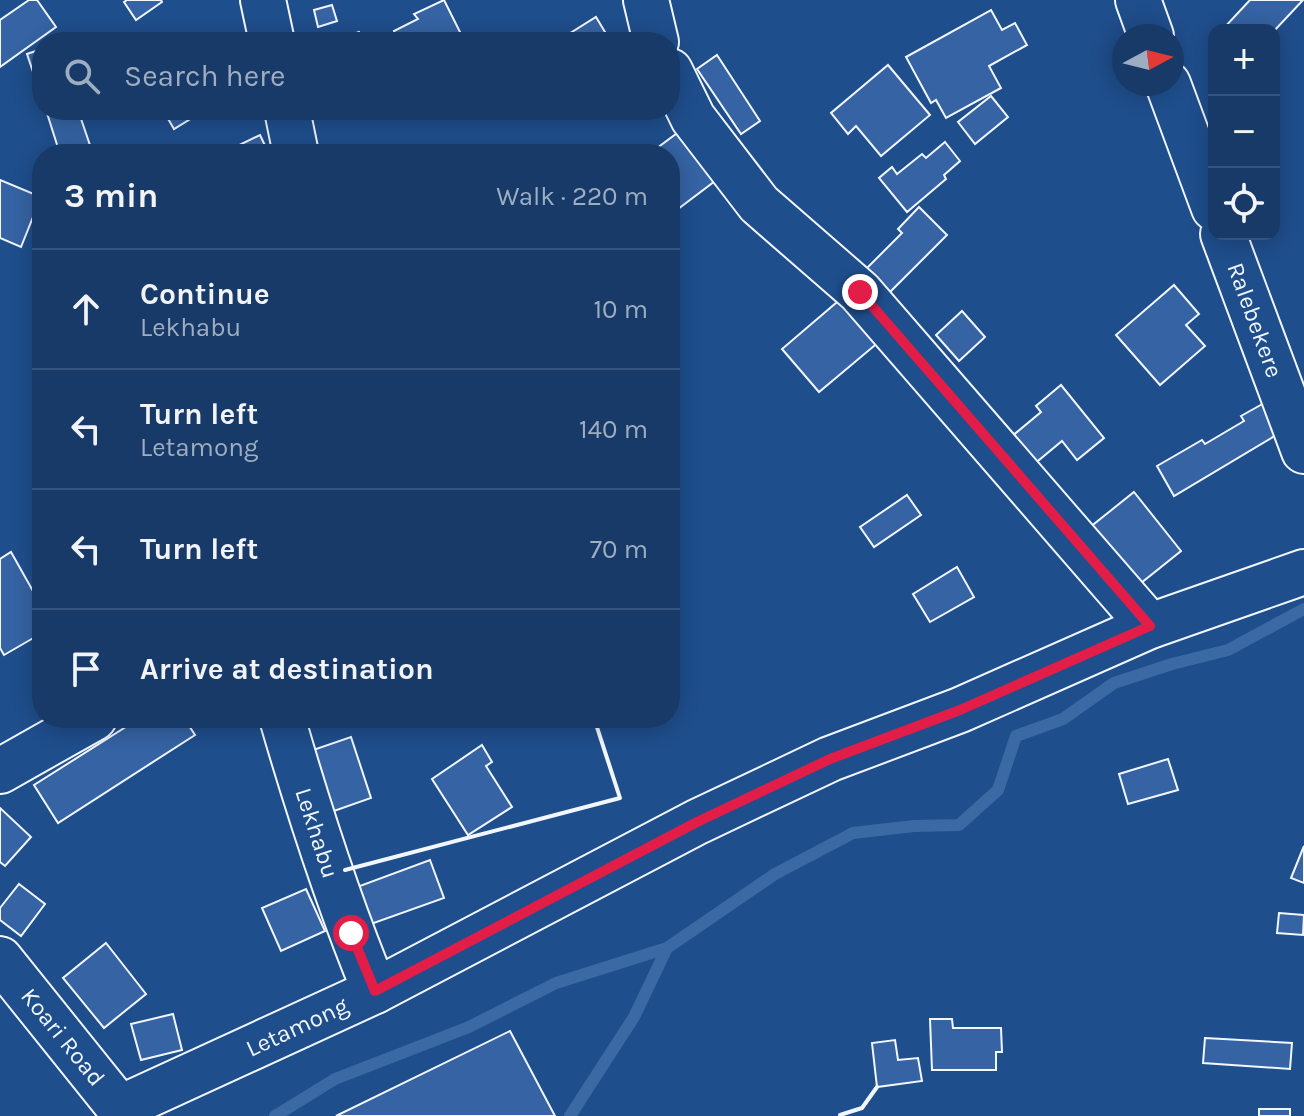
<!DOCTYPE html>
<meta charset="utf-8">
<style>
:root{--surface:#173a69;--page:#244571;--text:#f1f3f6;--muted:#9eadc0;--line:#36547d}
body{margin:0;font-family:Karla,sans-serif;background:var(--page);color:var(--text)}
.controls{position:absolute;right:24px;top:24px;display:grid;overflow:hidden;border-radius:16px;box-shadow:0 4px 20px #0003}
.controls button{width:72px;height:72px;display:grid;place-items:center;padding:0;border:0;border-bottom:2px solid var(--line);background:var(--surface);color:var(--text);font:40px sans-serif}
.compass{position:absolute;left:1112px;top:24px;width:72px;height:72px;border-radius:50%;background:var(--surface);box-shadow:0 4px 20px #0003;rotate:83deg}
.stop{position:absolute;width:24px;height:24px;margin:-18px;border:6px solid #e11d48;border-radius:50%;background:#fff}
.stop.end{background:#e11d48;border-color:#fff;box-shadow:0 2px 8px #0008}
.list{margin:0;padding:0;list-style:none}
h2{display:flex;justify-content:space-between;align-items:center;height:104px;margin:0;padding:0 32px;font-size:34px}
h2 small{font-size:26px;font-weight:400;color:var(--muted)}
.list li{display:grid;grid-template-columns:52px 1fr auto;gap:24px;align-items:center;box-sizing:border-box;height:120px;padding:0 32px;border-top:2px solid var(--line)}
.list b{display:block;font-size:30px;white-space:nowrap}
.list p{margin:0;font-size:26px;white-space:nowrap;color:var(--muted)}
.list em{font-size:26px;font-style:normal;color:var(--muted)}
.icon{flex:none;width:44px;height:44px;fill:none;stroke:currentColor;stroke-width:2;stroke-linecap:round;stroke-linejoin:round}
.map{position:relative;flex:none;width:1304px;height:1116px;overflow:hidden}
.search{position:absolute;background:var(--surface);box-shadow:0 4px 20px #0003;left:32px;top:32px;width:648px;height:88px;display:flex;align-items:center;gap:20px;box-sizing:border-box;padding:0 28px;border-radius:32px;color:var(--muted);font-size:30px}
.panel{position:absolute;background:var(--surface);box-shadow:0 4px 20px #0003;left:32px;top:144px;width:648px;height:584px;border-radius:32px}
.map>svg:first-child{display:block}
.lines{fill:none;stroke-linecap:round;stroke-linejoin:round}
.stream{stroke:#3b69a3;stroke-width:12}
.building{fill:#3563a3;stroke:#f2f6ff;stroke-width:2}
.minor-casing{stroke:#f2f6ff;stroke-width:48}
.minor{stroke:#1f4e8c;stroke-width:44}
.wall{stroke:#f2f6ff;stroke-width:4}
.route{stroke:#e11d48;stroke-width:10}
.labels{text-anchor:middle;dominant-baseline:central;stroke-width:6;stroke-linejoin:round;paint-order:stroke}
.street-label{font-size:24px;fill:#f2f6ff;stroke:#1f4e8c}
</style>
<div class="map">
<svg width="1304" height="1116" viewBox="0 0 1304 1116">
<rect width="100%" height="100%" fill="#1f4e8c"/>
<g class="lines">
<!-- stream -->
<g class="stream">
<polyline points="275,1116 335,1079 469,1027 556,983 667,948 775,874 853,833 914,826 959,825 998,790 1016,736 1063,719 1114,683 1172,664 1228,650 1304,609"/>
<polyline points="570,1116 634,1017 667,948"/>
</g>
</g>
<!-- building -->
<g class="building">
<polygon points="29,0 37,0 56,27 0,67 0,20"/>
<polygon points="127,0 161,0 162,2 136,20 124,2"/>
<polygon points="444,0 465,42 399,42 394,31 418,19 414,14"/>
<polygon points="1250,0 1303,0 1274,31 1222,30"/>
<polygon points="332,5 337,21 318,27 314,10"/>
<polygon points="991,10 1002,30 1015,23 1027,45 989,66 1001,88 946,118 936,100 931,103 906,57"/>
<polygon points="596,17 611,42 556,42"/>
<polygon points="359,32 362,42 331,42 331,41"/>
<polygon points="42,49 42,99 27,54"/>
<polygon points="717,55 760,121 741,134 697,69"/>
<polygon points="888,65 930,115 881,156 856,126 848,134 831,113"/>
<polygon points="991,96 1008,117 975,144 958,122"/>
<polygon points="46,110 78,110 93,154 60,154"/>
<polygon points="163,110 205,110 174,129"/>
<polygon points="684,128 719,178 674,212 670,206 670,154 649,154"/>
<polygon points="260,135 269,154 226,154 225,152"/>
<polygon points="945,142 960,161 944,175 946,179 907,212 879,178 892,167 897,174 922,154 926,158"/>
<polygon points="0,180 41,197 21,247 0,238"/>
<polygon points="919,207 947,235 889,293 865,270 902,233 898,229"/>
<polygon points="1174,285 1199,314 1186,325 1205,346 1160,385 1116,335"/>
<polygon points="843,297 880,341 819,392 782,349"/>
<polygon points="962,311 985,337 959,361 936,335"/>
<polygon points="1061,385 1104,438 1077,460 1062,441 1033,465 1011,437 1041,412 1036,406"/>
<polygon points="1266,402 1283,431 1174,496 1157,466 1202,440 1205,444 1244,421 1241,416"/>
<polygon points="1134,492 1181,551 1131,591 1084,532"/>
<polygon points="907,495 921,515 874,547 860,527"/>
<polygon points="11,552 42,607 42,633 4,655 0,648 0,559"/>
<polygon points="957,567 974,597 930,622 913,594"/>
<polygon points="140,718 184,718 195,735 58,823 34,785"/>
<polygon points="351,737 371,798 334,811 313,750"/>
<polygon points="482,745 492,762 486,766 512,807 468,835 432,779"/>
<polygon points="1168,759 1178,790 1128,804 1119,774"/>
<polygon points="0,808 31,837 5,866 0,862"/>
<polygon points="1304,846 1304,883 1291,878"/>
<polygon points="430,860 444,898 371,924 357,887"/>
<polygon points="19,884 45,904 21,936 0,920 0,908"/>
<polygon points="306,889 325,931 281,951 262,908"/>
<polygon points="1279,913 1304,915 1303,935 1277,933"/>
<polygon points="106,943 146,994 104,1028 63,978"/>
<polygon points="173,1014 182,1050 141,1060 131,1024"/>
<polygon points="930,1019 952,1019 953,1028 1001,1028 1002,1052 996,1052 996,1070 932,1070"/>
<polygon points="510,1031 555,1116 336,1116"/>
<polygon points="1205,1038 1292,1043 1290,1069 1203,1063"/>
<polygon points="895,1040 898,1060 918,1058 922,1081 877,1087 872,1043"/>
<rect x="1259" y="1109" width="31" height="7"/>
</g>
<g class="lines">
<defs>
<g id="minor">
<polyline points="263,0 272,42"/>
<polyline points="646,0 656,42"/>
<polyline points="1138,0 1151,36"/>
<polyline points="670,71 693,118 759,204 860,292 1150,626"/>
<polyline points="1168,84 1214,208"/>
<polyline points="287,110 296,154"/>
<polyline points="1223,234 1304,451"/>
<path d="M282 718C309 811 338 902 375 991"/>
<polyline points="0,771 94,718"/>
<polyline points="0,959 126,1116"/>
<polyline points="120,1108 375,991 697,822 830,759 960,710 1150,626 1304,572"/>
</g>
</defs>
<!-- minor casing -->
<use href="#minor" class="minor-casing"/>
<!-- minor -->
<use href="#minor" class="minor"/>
<!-- wall -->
<g class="wall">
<polyline points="345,870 620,798 594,718"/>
<polyline points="840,1115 862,1108 877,1087"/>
</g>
</g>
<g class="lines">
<!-- route -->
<polyline class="route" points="351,933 375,991 697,822 830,759 960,710 1150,626 860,292"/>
</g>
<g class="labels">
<!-- street labels -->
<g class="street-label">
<text transform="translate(1255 320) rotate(70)">Ralebekere</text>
<text transform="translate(317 833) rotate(72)">Lekhabu</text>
<text transform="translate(297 1027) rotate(-25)">Letamong</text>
<text transform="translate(63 1037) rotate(51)">Koari Road</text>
</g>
</g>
</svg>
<div class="controls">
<button>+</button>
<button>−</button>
<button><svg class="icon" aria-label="locate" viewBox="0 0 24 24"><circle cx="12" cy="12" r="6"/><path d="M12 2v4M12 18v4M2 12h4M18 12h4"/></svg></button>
</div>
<svg class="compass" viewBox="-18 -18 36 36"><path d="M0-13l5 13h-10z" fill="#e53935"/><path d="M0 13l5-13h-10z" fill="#9eadc0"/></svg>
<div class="stop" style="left:351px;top:933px"></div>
<div class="stop end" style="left:860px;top:292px"></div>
<div class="search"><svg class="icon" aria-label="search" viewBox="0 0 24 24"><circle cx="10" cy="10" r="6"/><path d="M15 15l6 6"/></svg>Search here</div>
<section class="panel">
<h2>3 min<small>Walk · 220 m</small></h2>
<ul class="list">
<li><svg class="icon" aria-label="ahead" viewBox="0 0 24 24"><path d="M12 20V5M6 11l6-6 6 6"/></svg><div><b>Continue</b><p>Lekhabu</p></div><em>10 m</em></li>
<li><svg class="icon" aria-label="left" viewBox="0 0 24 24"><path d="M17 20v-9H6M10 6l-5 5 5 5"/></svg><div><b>Turn left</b><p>Letamong</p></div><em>140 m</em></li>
<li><svg class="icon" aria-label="left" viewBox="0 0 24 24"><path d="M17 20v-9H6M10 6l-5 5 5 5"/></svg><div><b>Turn left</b></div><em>70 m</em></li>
<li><svg class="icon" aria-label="arrive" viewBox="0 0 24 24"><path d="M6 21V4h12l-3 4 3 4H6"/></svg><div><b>Arrive at destination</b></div></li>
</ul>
</section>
</div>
